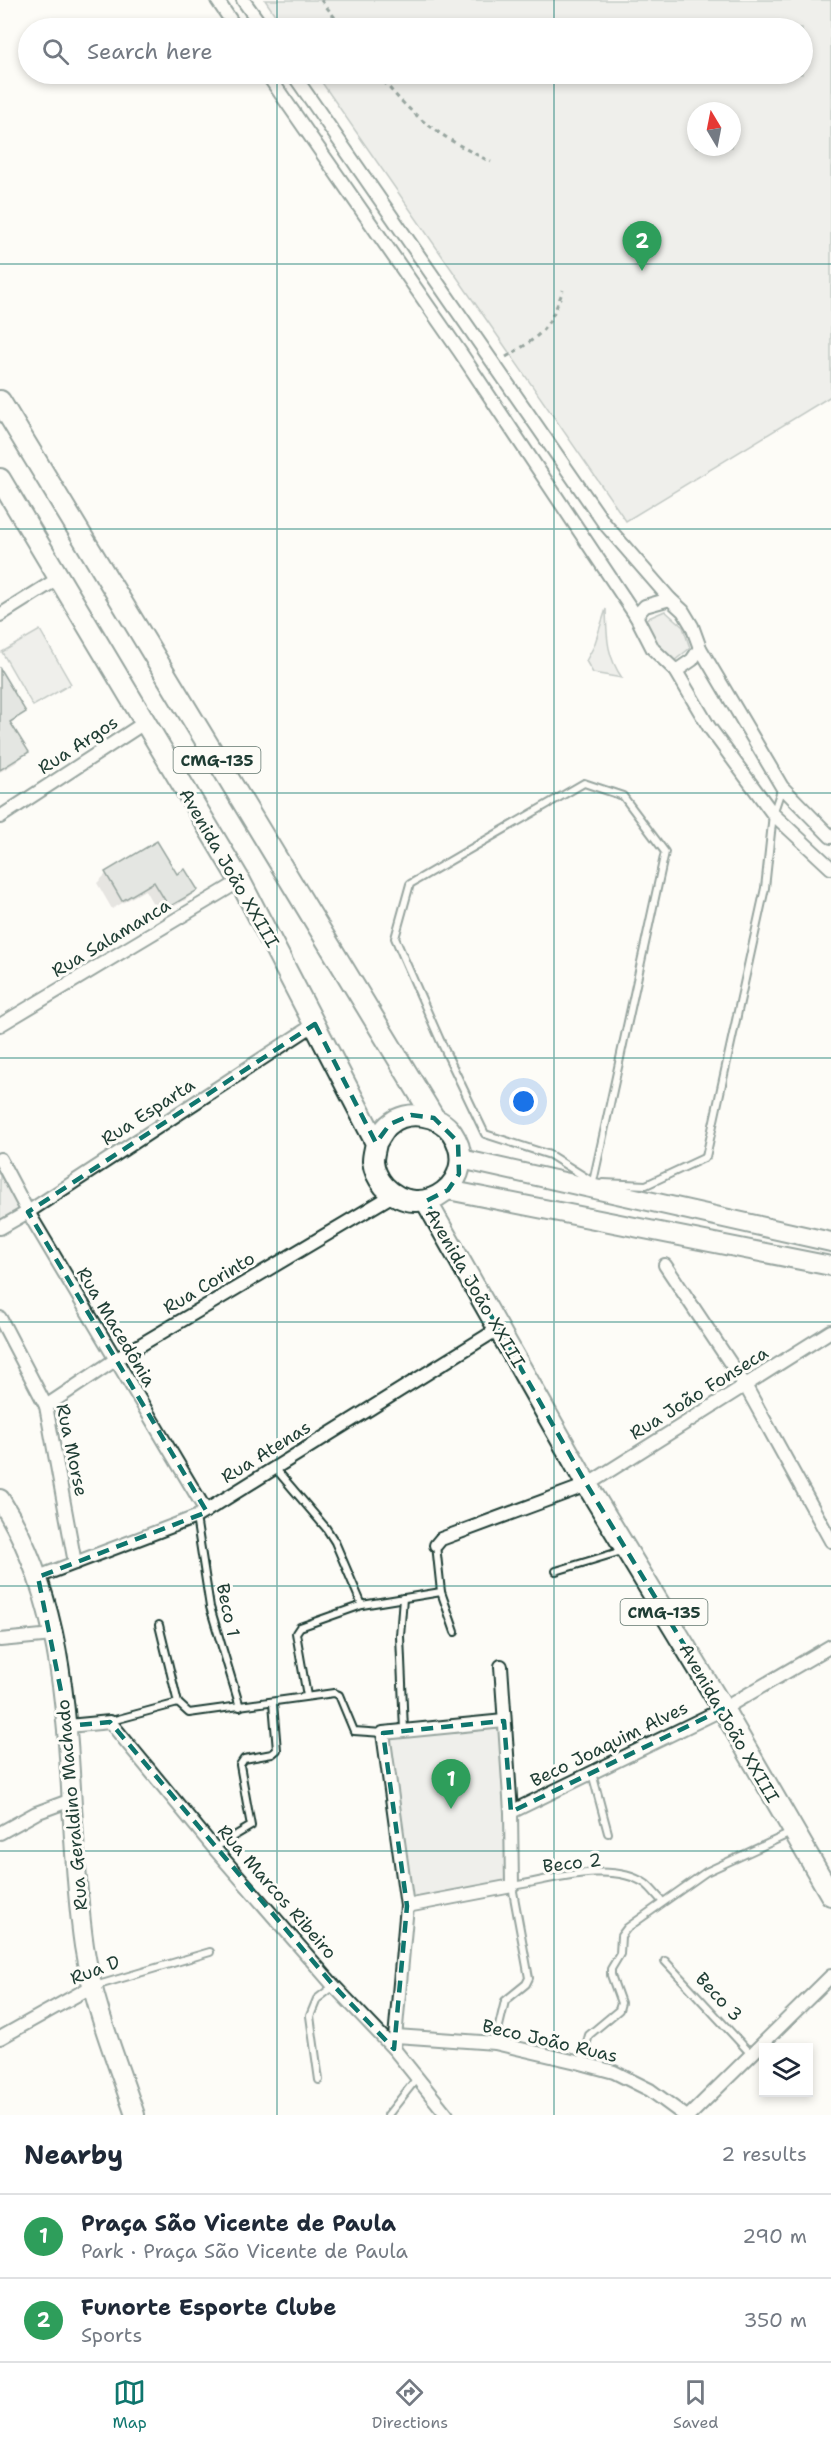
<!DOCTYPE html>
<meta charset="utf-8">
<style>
:root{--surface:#fff;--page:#f6f6f7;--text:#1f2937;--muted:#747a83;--line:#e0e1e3;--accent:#0f766e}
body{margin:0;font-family:"Shantell Sans",sans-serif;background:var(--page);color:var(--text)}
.controls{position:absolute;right:18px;bottom:18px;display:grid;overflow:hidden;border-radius:0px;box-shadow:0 3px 9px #0003}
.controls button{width:54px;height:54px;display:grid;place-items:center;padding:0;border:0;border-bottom:2px solid var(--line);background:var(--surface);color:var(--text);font:30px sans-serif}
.compass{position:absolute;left:687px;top:102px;width:54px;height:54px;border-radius:50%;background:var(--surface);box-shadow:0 3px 9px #0003;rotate:350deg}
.you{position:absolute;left:524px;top:1102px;width:21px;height:21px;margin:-15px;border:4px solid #fff;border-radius:50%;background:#1a73e8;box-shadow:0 0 0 9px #1a73e833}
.badge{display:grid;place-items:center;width:39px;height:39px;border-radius:50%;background:var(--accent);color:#fff;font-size:20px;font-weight:700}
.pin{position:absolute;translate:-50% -50px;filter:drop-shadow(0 2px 3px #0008)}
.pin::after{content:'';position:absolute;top:32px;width:21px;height:18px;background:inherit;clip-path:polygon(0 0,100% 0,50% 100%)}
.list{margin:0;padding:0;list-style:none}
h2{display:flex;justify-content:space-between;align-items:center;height:78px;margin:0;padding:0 24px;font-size:26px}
h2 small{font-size:20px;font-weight:400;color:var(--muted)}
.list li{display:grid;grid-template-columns:39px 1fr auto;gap:18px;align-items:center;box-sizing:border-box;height:84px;padding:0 24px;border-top:2px solid var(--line)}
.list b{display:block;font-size:22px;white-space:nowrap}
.list p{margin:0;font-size:20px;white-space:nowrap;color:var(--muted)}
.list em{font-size:20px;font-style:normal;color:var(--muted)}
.icon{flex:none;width:33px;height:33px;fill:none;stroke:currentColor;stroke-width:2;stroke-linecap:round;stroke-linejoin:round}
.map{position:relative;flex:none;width:831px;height:2115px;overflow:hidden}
.search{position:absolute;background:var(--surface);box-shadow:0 3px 9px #0003;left:18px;right:18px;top:18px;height:66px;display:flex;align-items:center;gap:15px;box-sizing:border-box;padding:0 21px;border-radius:33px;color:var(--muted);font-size:22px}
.sheet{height:246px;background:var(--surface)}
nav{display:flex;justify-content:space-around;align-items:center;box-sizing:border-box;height:84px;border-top:2px solid var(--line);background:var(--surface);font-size:16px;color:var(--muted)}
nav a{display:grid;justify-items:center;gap:3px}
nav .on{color:var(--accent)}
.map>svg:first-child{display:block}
.green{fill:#dde0db;stroke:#7e8e88;stroke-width:1.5;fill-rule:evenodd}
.shadow{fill:#0003}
.building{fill:#c6cdc7;stroke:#1f3d34;stroke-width:1.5}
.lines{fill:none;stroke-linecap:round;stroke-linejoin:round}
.lane-casing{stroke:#1f3d34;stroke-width:10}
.street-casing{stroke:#1f3d34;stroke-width:16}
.secondary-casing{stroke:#1f3d34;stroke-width:22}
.primary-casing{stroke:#1f3d34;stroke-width:24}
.path{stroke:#1f3d34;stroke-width:3;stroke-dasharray:4.5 4.5;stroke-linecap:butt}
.lane{stroke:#fdfcf7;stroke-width:6}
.street{stroke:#fdfcf7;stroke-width:12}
.secondary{stroke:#fdfcf7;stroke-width:18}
.primary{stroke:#fdfcf7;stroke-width:20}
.marked{fill:none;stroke:#0f766e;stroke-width:4.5;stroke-dasharray:12 8;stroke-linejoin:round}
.grid{fill:none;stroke:#0f766e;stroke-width:1.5;stroke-opacity:0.55}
.labels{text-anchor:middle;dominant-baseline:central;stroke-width:6;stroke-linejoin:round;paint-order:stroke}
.shield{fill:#fdfcf7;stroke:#62766e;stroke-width:1.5}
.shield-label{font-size:16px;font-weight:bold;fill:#1f3d34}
.street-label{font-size:18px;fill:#1f3d34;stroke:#fdfcf7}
</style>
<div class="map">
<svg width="831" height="2115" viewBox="0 0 831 2115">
<rect width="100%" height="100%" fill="#fdfcf7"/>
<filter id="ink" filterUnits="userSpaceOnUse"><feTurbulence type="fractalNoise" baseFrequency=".0167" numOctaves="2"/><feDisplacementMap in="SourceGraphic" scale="12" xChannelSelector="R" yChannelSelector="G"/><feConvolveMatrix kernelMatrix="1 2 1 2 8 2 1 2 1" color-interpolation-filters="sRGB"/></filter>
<g filter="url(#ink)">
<!-- green -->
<g class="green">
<path d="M265 0H831V396L626 521 316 74H802V28H284ZM696 111H732V147H696Z"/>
<path d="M606 609C607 637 606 654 622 678L593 673 586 661 594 646Z"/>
<polygon points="665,611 683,627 690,648 674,661 655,646 644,620"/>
<polygon points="40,630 71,684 33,706 2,652"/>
<polygon points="0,1170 22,1210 0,1222"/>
<polygon points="504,1721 512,1886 407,1906 383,1733"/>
</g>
<!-- shadow -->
<g class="shadow">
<polygon points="0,671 24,712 10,724 27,752 17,762 0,772"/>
<polygon points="157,843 176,876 196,890 187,899 159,915 145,890 112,909 97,883 106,874"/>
</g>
<!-- building -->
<g class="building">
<polygon points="0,669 26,712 10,722 29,752 0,770"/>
<polygon points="157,841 177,874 185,869 198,890 169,907 154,882 122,901 105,872"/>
</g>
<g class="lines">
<defs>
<g id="lane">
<polyline points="593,1182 550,1155 485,1134 440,1040 395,938 410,884 584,783 623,796 665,852 593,1182"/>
<polyline points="603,1183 646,1185 706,1157 765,888 773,814 782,787"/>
<polyline points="275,1468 326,1528 335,1542 362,1605"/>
<polyline points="196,1517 210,1607 240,1707"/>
<polyline points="436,1545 441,1592 455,1632"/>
<polyline points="556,1571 622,1551"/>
<polyline points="403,1598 400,1636 404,1730"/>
<polyline points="159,1625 178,1703 189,1713 334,1693 339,1695 354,1731 383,1733"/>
<polyline points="307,1696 296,1633 300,1627 362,1605 441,1592"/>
<polyline points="111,1721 178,1703"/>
<polyline points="592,1773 608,1833"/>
<polyline points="214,1848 251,1826 240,1765 244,1759 272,1754 277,1750 273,1703"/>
<polyline points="665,1961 751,2054"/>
<polyline points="95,1986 210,1952"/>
<path d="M495 2043 505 2001 526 1984 529 1978 512 1886C551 1880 611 1860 646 1884 652 1889 657 1896 662 1901"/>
<polyline points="581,2063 589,2035 619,2010 621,2003 611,1975 611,1969 620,1954 621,1936 627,1928 706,1872 793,1832"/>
<polyline points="319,2080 310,2016 317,1999 334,1986"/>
<polyline points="388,2115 417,2078"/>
</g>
<g id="street">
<polyline points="217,0 236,28"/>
<polyline points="243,0 263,28"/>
<polyline points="267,74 460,352 636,616 653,649 676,671 709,727 773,814 831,868"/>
<polyline points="293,74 604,523 670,599 683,611 692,626 700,648 782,787 831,837"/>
<polyline points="0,615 59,578"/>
<polyline points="636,616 645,606 670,599"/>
<polyline points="676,671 692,660 700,648"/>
<polyline points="0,817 144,723"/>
<polyline points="0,1025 240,881"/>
<polyline points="0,1159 28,1212 206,1511"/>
<polyline points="0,1228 28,1212 315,1024"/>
<polyline points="665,1265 745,1385 831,1541"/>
<polyline points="0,1318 46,1406 75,1563"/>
<polyline points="46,1406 115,1360 393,1195"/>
<polyline points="436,1545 441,1539 587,1485 831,1331"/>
<polyline points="38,1577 196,1517 498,1329"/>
<polyline points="0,1640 53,1635"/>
<polyline points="68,1726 110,1722 214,1848 334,1986 394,2049 447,2115"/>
<polyline points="511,1812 723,1709 831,1646"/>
<polyline points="0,1833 36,1813 71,1800"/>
<polyline points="407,1906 512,1886 511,1812 501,1666"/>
<polyline points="396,2036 495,2043 581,2063 614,2072 650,2090 684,2115"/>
<polyline points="0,2038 91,1987"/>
<polyline points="394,2049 407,1906 383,1733 504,1721"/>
<polyline points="690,2115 831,1976"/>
</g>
<g id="secondary">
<polyline points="461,1159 831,1242"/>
<polyline points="448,1190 831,1266"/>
<path d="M0 1499C85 1633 62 1796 84 1946 93 2004 116 2059 135 2115"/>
</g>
<g id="primary">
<polyline points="0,401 434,1118"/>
<path d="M0 479 240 881 376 1143C375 1149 373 1155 373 1161 374 1170 379 1180 384 1186 422 1226 483 1179 452 1133 439 1114 407 1109 390 1124 384 1128 380 1137 376 1143"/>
<polyline points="426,1201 587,1485 723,1709 831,1895"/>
</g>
</defs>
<!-- lane casing -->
<use href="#lane" class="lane-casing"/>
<!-- street casing -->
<use href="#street" class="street-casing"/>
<!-- secondary casing -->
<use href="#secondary" class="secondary-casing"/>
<!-- primary casing -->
<use href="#primary" class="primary-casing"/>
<!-- path -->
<g class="path">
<polyline points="321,0 343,28"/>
<path d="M378 74C412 118 441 137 491 162"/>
<path d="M506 357C542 335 548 331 563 290"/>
</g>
<!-- lane -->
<use href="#lane" class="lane"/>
<!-- street -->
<use href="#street" class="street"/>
<!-- secondary -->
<use href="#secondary" class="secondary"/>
<!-- primary -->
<use href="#primary" class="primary"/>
</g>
</g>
<!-- marked area -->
<path d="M0 0H831V2115H0ZM315 1024 376 1143 390 1124 411 1115 434 1118 458 1142 459 1174 448 1190 426 1201 587 1485 723 1709 511 1812 504 1721 383 1733 407 1906 394 2049 334 1986 110 1722 68 1726 38 1577 207 1512 28 1212Z" fill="#fdfcf7" fill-opacity=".55" fill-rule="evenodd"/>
<path class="marked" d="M315 1024 376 1143 390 1124 411 1115 434 1118 458 1142 459 1174 448 1190 426 1201 587 1485 723 1709 511 1812 504 1721 383 1733 407 1906 394 2049 334 1986 110 1722 68 1726 38 1577 207 1512 28 1212Z"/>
<!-- grid -->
<path class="grid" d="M277 0V28M554 0V28M277 74V2115M554 74V2115M0 264H831M0 529H831M0 793H831M0 1058H831M0 1322H831M0 1586H831M0 1851H831"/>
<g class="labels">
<!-- shield labels -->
<g class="shield">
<rect x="173.5" y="747" width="87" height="26" rx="4.5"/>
<rect x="620.5" y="1599" width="87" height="26" rx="4.5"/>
</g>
<g class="shield-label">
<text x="217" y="760">CMG-135</text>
<text x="664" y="1612">CMG-135</text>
</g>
<!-- street labels -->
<g class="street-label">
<text transform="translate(78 745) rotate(-33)">Rua Argos</text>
<text transform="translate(229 868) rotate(60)">Avenida João XXIII</text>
<text transform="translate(111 938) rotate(-31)">Rua Salamanca</text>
<text transform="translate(148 1112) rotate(-33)">Rua Esparta</text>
<text transform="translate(209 1283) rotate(-31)">Rua Corinto</text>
<text transform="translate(475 1288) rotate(60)">Avenida João XXIII</text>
<text transform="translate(116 1327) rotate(59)">Rua Macedônia</text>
<text transform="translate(699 1393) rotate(-32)">Rua João Fonseca</text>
<text transform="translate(72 1450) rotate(78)">Rua Morse</text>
<text transform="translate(266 1452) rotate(-32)">Rua Atenas</text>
<text transform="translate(228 1610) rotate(78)">Beco 1</text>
<text transform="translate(729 1723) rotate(60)">Avenida João XXIII</text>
<text transform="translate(609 1744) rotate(-26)">Beco Joaquim Alves</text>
<text transform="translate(72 1805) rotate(-95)">Rua Geraldino Machado</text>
<text transform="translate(572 1863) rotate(-7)">Beco 2</text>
<text transform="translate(277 1892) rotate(49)">Rua Marcos Ribeiro</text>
<text transform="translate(95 1970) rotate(-21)">Rua D</text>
<text transform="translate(719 1997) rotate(47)">Beco 3</text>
<text transform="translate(550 2041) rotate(13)">Beco João Ruas</text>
</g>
</g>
</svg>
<div class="controls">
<button><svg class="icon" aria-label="layers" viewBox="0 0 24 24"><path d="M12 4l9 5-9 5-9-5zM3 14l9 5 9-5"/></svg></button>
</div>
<svg class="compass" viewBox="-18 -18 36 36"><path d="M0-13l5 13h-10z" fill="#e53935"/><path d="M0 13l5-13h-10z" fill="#747a83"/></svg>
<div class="you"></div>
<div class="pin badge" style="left:451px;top:1809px;background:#2e9e5b">1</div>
<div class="pin badge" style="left:642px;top:271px;background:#2e9e5b">2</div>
<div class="search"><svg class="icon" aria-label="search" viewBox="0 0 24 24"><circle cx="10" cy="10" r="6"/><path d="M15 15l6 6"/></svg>Search here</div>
</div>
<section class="sheet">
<h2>Nearby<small>2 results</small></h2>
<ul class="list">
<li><span class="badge" style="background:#2e9e5b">1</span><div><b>Praça São Vicente de Paula</b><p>Park · Praça São Vicente de Paula</p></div><em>290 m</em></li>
<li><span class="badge" style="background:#2e9e5b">2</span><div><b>Funorte Esporte Clube</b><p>Sports</p></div><em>350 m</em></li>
</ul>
</section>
<nav>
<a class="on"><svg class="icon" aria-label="map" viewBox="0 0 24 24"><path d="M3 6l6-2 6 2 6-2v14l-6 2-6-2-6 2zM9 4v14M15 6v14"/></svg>Map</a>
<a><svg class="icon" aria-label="directions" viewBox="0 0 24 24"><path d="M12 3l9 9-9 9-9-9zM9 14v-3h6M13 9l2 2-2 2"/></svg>Directions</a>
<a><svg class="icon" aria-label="saved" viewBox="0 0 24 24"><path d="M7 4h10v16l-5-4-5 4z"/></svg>Saved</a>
</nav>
